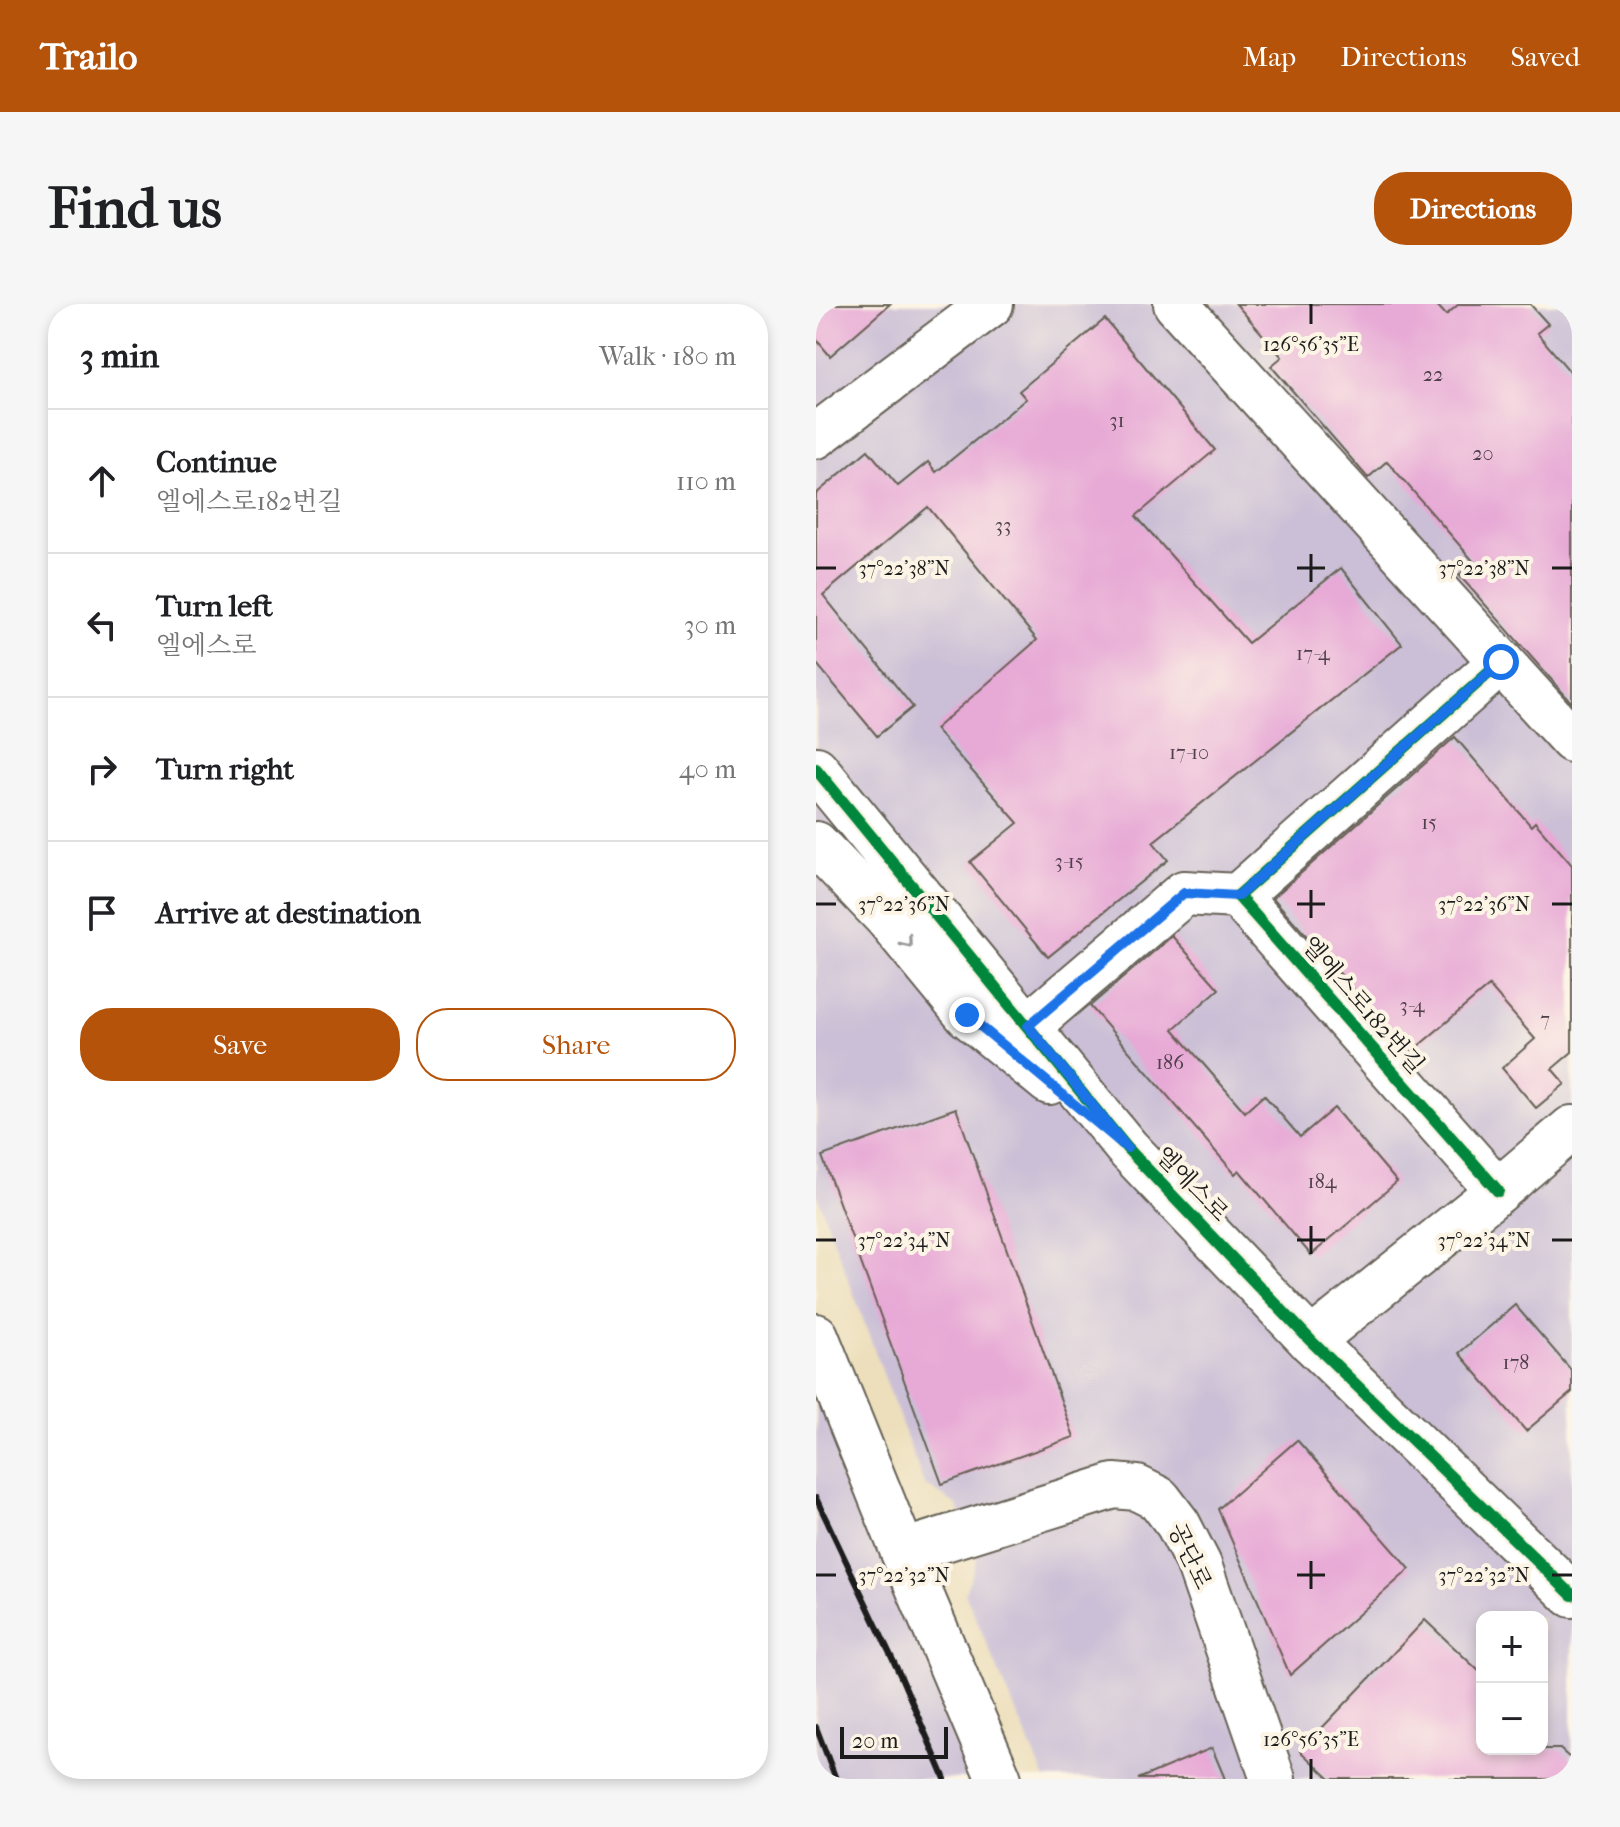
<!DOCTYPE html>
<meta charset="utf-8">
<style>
:root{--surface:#fff;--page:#f6f6f6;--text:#202124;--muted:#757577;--line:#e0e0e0;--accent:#b45309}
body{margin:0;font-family:"IM FELL French Canon","Noto Serif KR",serif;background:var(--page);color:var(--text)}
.controls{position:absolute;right:24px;bottom:24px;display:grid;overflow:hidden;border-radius:16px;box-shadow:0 4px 12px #0003}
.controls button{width:72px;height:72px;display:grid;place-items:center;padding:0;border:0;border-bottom:2px solid var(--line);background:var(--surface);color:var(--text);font:40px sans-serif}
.scale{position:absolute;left:24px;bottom:20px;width:108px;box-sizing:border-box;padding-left:8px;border:4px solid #1c1c1c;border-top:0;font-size:22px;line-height:28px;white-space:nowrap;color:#1c1c1c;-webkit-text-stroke:6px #fcf5e5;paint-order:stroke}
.stop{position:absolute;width:24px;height:24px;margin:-18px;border:6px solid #1a73e8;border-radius:50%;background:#fff}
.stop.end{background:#1a73e8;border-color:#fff;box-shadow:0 2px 8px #0008}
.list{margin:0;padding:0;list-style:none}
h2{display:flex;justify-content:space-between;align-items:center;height:104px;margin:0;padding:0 32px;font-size:34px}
h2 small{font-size:26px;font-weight:400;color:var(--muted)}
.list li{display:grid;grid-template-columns:52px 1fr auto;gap:24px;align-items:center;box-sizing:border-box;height:144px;padding:0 32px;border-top:2px solid var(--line)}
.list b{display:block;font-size:30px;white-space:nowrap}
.list p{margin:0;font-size:26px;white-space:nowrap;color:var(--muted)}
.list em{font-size:26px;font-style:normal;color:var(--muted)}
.actions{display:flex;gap:16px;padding:24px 32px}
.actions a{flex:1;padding:18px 0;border:2px solid var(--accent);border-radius:32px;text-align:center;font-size:28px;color:var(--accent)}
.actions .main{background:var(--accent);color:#fff}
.icon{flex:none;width:44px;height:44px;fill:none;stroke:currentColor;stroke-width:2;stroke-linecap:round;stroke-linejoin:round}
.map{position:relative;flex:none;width:756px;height:1475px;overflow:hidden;border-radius:32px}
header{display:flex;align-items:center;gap:48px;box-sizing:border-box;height:112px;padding:0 40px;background:var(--accent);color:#fff}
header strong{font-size:38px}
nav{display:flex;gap:44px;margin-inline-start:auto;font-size:28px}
.intro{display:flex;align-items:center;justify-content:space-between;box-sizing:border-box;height:192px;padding:0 48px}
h1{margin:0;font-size:56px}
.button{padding:20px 36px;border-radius:32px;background:var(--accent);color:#fff;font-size:28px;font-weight:700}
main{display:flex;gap:48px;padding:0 48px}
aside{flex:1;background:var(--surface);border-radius:32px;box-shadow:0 4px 12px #0003}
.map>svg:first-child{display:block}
.industrial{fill:#cabfd6;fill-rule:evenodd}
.building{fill:#e7a9d6}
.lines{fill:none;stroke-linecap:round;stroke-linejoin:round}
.minor-casing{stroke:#656054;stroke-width:48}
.minor{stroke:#fff;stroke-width:44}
.rail{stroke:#1c1c1c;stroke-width:6}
.cycleway-casing{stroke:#fcf5e5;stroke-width:17}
.cycleway{stroke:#00873e;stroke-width:12}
.oneway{stroke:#999}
.route{stroke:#1a73e8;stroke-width:10}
.ticks{fill:none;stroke:#1c1c1c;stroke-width:3}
.labels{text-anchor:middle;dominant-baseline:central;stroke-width:8;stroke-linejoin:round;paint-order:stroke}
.number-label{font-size:20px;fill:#4f3f4a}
.street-label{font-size:24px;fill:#1c1c1c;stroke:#fcf5e5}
.ticks-label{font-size:20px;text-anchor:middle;fill:#1c1c1c;stroke:#fcf5e5;stroke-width:8;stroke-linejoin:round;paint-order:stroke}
</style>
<header>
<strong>Trailo</strong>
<nav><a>Map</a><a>Directions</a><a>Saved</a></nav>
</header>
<div class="intro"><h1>Find us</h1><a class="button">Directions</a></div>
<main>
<aside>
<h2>3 min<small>Walk · 180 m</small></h2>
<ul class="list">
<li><svg class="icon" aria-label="ahead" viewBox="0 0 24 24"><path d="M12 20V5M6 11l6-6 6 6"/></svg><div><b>Continue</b><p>엘에스로182번길</p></div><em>110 m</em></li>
<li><svg class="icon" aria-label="left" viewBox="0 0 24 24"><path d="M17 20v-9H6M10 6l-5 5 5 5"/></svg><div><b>Turn left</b><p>엘에스로</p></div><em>30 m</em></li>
<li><svg class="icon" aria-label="right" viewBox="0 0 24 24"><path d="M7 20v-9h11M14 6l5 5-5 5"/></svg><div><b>Turn right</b></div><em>40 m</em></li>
<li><svg class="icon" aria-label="arrive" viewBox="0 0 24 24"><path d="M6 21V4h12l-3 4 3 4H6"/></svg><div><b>Arrive at destination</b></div></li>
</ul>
<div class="actions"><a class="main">Save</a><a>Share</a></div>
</aside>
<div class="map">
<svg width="756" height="1475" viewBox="0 0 756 1475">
<rect width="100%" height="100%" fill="#fcf5e5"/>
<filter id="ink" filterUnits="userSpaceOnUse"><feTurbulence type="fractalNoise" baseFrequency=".0125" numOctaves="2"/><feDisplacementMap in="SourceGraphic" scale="16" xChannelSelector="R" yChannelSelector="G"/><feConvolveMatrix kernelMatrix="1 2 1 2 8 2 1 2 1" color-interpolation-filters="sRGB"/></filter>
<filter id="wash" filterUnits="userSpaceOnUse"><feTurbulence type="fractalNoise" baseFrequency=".006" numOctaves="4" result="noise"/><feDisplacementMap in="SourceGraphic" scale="32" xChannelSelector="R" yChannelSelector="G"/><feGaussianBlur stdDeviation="1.8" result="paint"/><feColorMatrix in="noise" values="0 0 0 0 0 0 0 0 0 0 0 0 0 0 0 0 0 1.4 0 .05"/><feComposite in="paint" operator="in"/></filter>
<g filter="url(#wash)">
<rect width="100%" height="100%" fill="#eddfbc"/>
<!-- industrial -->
<g class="industrial">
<path d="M0 0H756V1475H229L149 1289 161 1255 141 1201 108 1180 0 888ZM666 1313H726V1445H666Z"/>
<polygon points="0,1086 163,1475 0,1475"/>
</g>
<g id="blocks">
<!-- building -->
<g class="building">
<polygon points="0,0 74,0 14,52 0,35"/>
<polygon points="420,0 620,0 630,11 643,0 714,0 732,20 721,29 756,70 756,399 643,271 658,258 571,157 552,174 455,62 466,53"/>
<polygon points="289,15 399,146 320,212 432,339 525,264 586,340 337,538 352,556 232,653 154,558 202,519 119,425 221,336 112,203 7,291 97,403 61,432 0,359 0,190 52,146 82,182 112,158 120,168 210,95 203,87"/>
<polygon points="639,433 715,522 719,518 756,561 756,748 736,765 749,780 720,804 686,764 719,735 673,682 594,749 457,594"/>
<polygon points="356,632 403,685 357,725 429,808 448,791 484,833 518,804 581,878 495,951 423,866 419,870 274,702"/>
<polygon points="140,804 258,1133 126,1180 6,852"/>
<polygon points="699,1001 756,1067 756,1088 710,1127 643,1049"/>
<polygon points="481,1136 594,1265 474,1371 402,1205"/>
<polygon points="609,1316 666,1370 666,1445 744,1445 756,1456 756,1475 514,1475 484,1447"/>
<polygon points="396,1444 409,1475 322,1475"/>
</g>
</g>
</g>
<g filter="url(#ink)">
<use href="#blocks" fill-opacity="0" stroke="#656054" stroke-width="2"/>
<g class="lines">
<defs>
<g id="minor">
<polyline points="360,0 756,436"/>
<polyline points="0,132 175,0"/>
<polyline points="0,465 311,844 495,1037 756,1291"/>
<polyline points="0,540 71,614 151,711 233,778"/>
<polyline points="212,722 368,589 422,592"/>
<polyline points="682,887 422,592 685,358"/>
<polyline points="0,1032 87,1248 183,1475"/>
<polyline points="495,1037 682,887 756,824"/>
<polyline points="87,1248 298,1182 321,1184 343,1195 362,1220 383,1261 457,1475"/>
</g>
</defs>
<!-- minor casing -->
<use href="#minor" class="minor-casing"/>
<!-- minor -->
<use href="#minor" class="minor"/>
<!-- rail -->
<g class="rail">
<polyline points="0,1194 85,1373 129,1475"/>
<polyline points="0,1423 20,1475"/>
</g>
<defs>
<g id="cycleway">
<polyline points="0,465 311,844 495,1037 756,1291"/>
<polyline points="682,887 422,592 685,358"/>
</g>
</defs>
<!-- cycleway casing -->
<use href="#cycleway" class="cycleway-casing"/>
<!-- cycleway -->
<use href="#cycleway" class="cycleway"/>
</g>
<!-- one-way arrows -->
<defs><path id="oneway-chevron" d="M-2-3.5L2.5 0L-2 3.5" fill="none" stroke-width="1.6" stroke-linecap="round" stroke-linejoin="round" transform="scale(2)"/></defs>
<use class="oneway" href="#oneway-chevron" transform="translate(91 638) rotate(50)"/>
</g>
<g class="lines" filter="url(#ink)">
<!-- route -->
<polyline class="route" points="151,711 311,844 212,722 368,589 422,592 685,358"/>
</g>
<!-- ticks -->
<path class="ticks" d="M495 0V20M495 250V278M0 264H20M481 264H509M736 264H756M495 586V614M0 600H20M481 600H509M736 600H756M495 922V950M0 936H20M481 936H509M736 936H756M495 1257V1285M0 1271H20M481 1271H509M736 1271H756M495 1455V1475"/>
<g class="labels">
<!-- number labels -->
<g class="number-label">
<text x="617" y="70">22</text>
<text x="301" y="116">31</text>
<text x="667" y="149">20</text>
<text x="187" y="221">33</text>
<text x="497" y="349">17-4</text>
<text x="373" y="448">17-10</text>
<text x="613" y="518">15</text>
<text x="253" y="557">3-15</text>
<text x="596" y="701">3-4</text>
<text x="729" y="715">7</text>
<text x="354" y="758">186</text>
<text x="506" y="877">184</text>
<text x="700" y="1058">178</text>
</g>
<!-- street labels -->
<g class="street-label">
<text transform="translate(547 701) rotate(49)">엘에스로182번길</text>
<text transform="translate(376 880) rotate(46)">엘에스로</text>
<text transform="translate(374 1252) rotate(65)">공단로</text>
</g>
</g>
<g class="ticks-label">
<text x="495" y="47">126°56'35"E</text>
<text x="88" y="271">37°22'38"N</text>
<text x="668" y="271">37°22'38"N</text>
<text x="88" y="607">37°22'36"N</text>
<text x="668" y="607">37°22'36"N</text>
<text x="88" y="943">37°22'34"N</text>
<text x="668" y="943">37°22'34"N</text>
<text x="88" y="1278">37°22'32"N</text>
<text x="668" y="1278">37°22'32"N</text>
<text x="495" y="1442">126°56'35"E</text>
</g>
</svg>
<div class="controls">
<button>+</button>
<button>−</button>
</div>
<div class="scale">20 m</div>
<div class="stop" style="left:685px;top:358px"></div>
<div class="stop end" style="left:151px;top:711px"></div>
</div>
</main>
